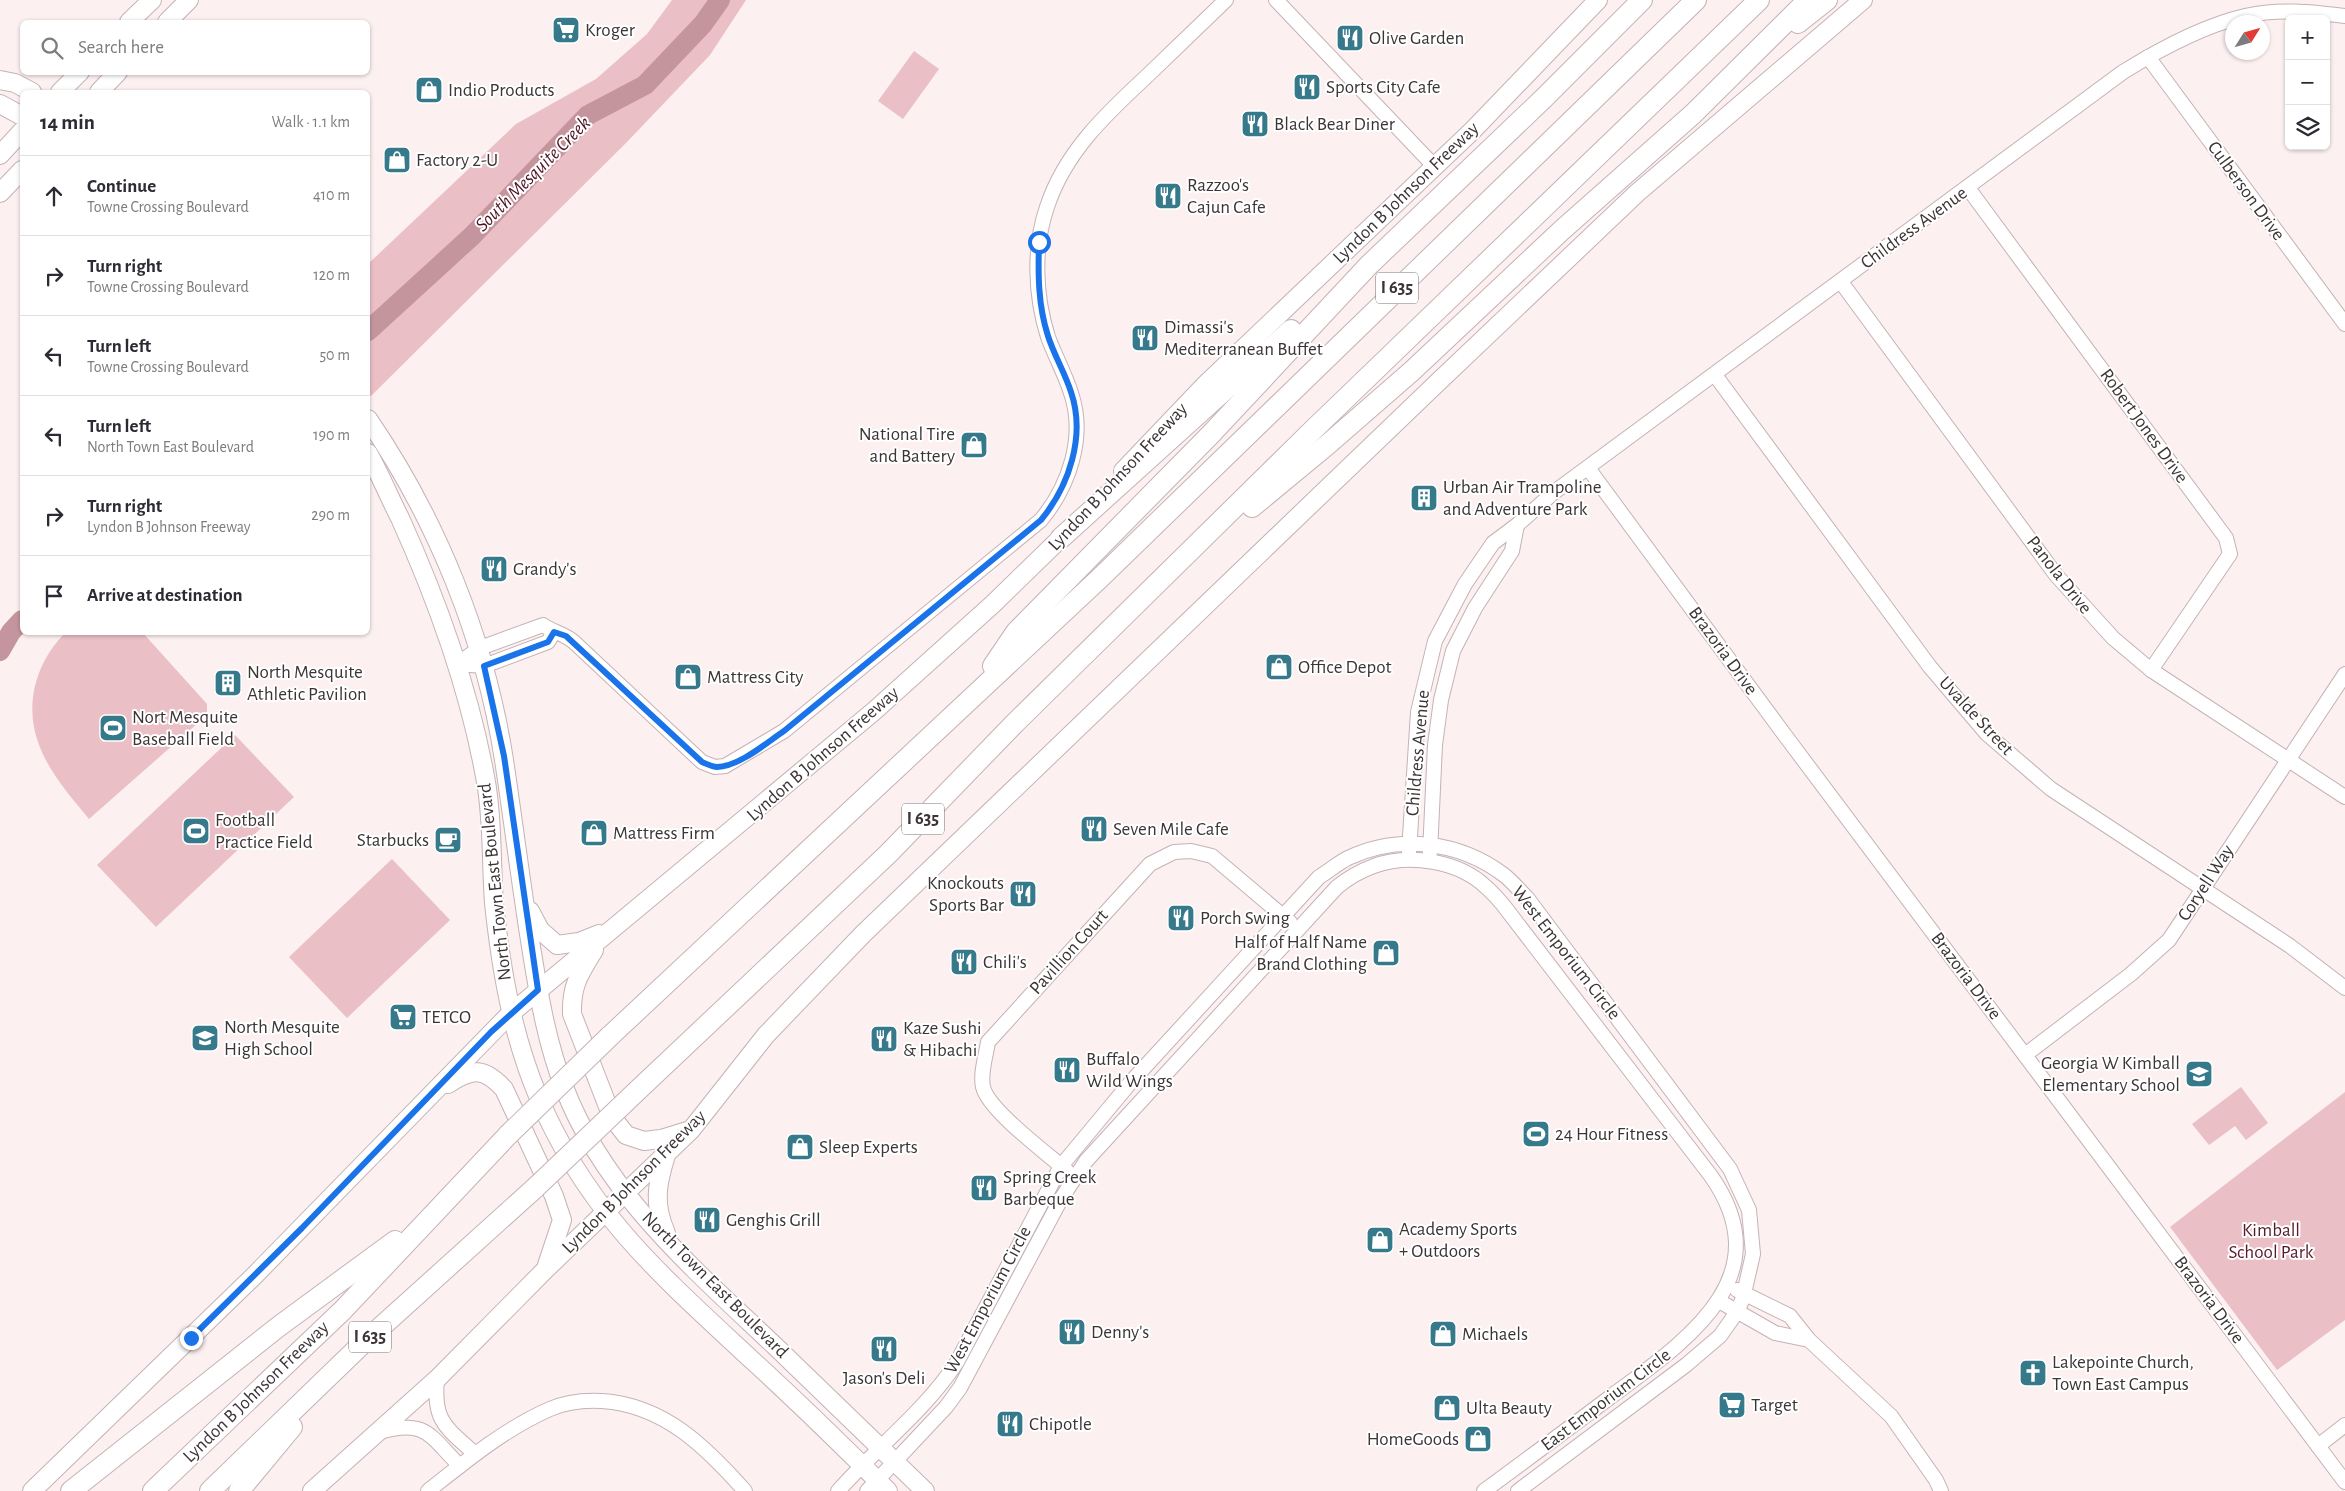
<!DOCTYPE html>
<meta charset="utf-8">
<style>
:root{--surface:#fff;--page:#f7f7f7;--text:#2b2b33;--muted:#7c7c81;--line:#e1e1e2}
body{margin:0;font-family:"Alegreya Sans",sans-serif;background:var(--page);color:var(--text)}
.controls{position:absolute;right:15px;top:15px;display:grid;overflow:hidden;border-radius:8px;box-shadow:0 1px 4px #0004}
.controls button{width:45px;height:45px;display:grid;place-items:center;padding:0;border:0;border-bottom:1px solid var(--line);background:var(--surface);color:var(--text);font:25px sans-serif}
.compass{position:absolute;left:2225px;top:15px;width:45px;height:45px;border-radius:50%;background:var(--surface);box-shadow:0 1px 4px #0004;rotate:53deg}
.stop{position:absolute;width:15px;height:15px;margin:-11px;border:4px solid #1a73e8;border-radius:50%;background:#fff}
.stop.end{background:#1a73e8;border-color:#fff;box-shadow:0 1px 5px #0008}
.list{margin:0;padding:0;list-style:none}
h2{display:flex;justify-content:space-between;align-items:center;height:65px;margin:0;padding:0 20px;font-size:21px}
h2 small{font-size:16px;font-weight:400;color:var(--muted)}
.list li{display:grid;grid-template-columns:32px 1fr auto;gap:15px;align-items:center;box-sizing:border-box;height:80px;padding:0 20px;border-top:1px solid var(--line)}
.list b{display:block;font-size:19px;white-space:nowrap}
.list p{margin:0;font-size:16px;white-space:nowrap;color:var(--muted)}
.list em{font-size:16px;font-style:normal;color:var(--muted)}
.icon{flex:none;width:28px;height:28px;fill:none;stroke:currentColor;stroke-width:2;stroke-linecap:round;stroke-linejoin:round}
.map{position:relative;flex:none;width:2345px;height:1491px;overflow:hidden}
.search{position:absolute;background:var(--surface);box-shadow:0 1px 4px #0004;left:20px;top:20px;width:350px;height:55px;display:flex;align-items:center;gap:12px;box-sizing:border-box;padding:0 18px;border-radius:8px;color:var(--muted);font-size:19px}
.panel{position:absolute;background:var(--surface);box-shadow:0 1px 4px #0004;left:20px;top:90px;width:350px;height:545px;border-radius:8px}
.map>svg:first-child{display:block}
.green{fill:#ebbfc6}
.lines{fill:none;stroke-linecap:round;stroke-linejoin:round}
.river{stroke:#c4959d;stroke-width:20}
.minor-casing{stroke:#c5b2b4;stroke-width:16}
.major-casing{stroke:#c5b2b4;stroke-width:20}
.highway-casing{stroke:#c5b2b4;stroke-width:22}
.minor{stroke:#fff;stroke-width:14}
.major{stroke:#fff;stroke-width:18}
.highway{stroke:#fff;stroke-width:20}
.highway-bridge-casing{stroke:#c5b2b4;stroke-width:22;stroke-linecap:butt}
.highway-bridge{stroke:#fff;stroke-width:20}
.route{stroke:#1a73e8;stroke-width:6}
.labels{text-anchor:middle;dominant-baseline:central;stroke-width:4;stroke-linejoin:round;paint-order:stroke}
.shield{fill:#fff;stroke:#767172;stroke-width:1}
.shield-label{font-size:18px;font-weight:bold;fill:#3c3435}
.poi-label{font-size:19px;fill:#3c3435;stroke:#fff;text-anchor:start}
.street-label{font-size:19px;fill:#3c3435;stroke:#fff}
.park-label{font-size:19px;fill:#561b2a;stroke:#fff}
.water-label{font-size:20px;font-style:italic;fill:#4f1525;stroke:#fff}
</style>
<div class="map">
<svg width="2345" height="1491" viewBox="0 0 2345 1491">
<rect width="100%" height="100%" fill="#fcf0f1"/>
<!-- green -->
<g class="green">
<polygon points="672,0 746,0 710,55 626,143 371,396 368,392 368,264 516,124 596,79 647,34"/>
<polygon points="914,51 939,69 903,119 878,101"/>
<path d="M65 633H143L207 704V715L89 819C70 796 48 771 38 742 24 703 37 661 65 633Z"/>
<polygon points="235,735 294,797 156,927 97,865"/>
<polygon points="392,859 450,920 347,1018 289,957"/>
<polygon points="2241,1087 2268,1123 2246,1140 2235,1126 2209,1145 2192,1124"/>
<polygon points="2345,1092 2345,1320 2277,1370 2170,1227"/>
</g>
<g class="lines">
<!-- river -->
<g class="river">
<polyline points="368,331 472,236 588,115 645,85 703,24 720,0"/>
<polyline points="0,651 11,632 22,620"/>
</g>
<defs>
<g id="minor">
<polyline points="1276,0 1435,167"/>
<polyline points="2148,57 2345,324"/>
<polyline points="1968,188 2226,538 2230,554 2151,670"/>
<polyline points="1841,282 2056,575 2113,638 2151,670 2345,797"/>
<polyline points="1715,375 1930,667 1987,734 2051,789 2290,946 2345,988"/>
<polyline points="1588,468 1784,734 2345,1482"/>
<path d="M457 664 480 648 543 625C553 632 565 634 574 642L702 762 715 767 725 766 784 731 1041 520C1069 486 1086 437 1071 393 1065 374 1055 356 1048 337 1035 296 1033 248 1047 207 1065 152 1106 114 1147 76 1173 51 1200 25 1226 0"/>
<polyline points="457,664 484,666 548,642 554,632"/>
<path d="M1409 852 1418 712 1435 641 1465 584 1493 543 1517 525 1553 493 2123 72C2160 49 2202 26 2245 16 2278 8 2312 12 2345 16"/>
<polyline points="1430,853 1435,745 1441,700 1453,651 1475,608 1512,551 1517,525"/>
<polyline points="2025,1055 2131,974 2169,940 2345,674"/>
<path d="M1067 1171C1048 1154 988 1110 983 1087 980 1073 986 1056 988 1042L1150 864 1174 852 1191 851 1212 856 1290 922"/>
<polyline points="1737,1290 1790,1316 1809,1340 1891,1416 1936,1480 1941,1491"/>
<polyline points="1719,1301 1775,1333 1809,1340"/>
<path d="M437 1379C433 1422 446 1427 475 1454"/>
<path d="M380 1432C426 1419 429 1435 460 1466"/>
<polyline points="2318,1446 2345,1425"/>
<path d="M428 1491C466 1461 506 1428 550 1409 566 1402 585 1400 602 1401 664 1405 706 1447 745 1491"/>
<path d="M838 1491C877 1447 925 1411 957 1362L1061 1166 1130 1083 1319 877C1329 871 1338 863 1348 858 1399 834 1459 841 1504 875 1513 882 1520 891 1528 899L1730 1169 1749 1210 1753 1254 1743 1298 1737 1312 1720 1336 1686 1365 1518 1491"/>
<path d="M867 1491 946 1407 960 1388 1061 1199 1086 1161 1337 887C1348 878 1360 871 1374 866 1409 853 1459 861 1486 887 1494 894 1501 902 1507 910L1711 1176C1783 1279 1684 1342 1609 1398 1568 1429 1526 1460 1484 1491"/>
</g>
<g id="major">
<polyline points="129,22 152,0"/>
<polyline points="167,22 189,0"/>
<polyline points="0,80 15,83 32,92"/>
<polyline points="60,92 80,72"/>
<polyline points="99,92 118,72"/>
<polyline points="0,104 22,116"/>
<polyline points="0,155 22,131"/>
<polyline points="0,193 22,170"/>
<path d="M368 419C437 520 485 638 504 760 514 826 522 893 533 959 540 1002 548 1046 564 1087 604 1193 696 1271 776 1347 826 1395 875 1443 925 1491"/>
<path d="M368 453C380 474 389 497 400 518 438 602 470 691 486 782 493 821 491 863 494 903 501 969 512 1034 538 1096 587 1213 663 1277 753 1361 799 1403 844 1447 888 1491"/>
<polyline points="1123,471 1206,384 1473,130 1598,0"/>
<polyline points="530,911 540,930 557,945 579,942 599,934"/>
<path d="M594 950C580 973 571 985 572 1014L612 1117 626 1135 644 1141 661 1139 687 1131"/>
<path d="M448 1084C472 1068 484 1067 504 1089L554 1196 562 1220 547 1265"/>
<path d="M666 1155C657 1184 653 1204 666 1233"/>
<polyline points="32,1491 254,1276 510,1014 873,712 993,604 1070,529"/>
<polyline points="312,1491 437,1379 547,1268 691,1130 766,1035 863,934 1435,385 1637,193 1863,0"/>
</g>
<g id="highway">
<polyline points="1798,23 1827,0"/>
<polyline points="1252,507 1327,445 1412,371 1562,230 1693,114 1808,0"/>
<polyline points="1061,538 1291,330"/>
<polyline points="993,666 1016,632 1212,433 1369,265 1544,98 1642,0"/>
<polyline points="610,1036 1100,578 1696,0"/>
<polyline points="638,1090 888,854 1015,723 1314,429 1759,0"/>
<polyline points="71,1491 278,1327 395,1241"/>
<polyline points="153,1491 343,1310 508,1135"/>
<polyline points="210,1491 361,1345 535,1188"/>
<polyline points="239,1491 292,1427"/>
</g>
</defs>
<!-- minor casing -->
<use href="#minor" class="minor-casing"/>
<!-- major casing -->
<use href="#major" class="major-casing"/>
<!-- highway casing -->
<use href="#highway" class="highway-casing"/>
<!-- minor -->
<use href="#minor" class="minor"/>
<!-- major -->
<use href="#major" class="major"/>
<!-- highway -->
<use href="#highway" class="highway"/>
<defs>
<g id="highway-bridge">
<polyline points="508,1135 610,1036"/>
<polyline points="535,1188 638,1090"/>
</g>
</defs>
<!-- highway-bridge casing -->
<use href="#highway-bridge" class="highway-bridge-casing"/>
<!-- highway-bridge -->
<use href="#highway-bridge" class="highway-bridge"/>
</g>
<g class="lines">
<!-- route -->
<path class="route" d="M191 1338 302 1228 491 1032 538 990 504 756 484 666 548 642 554 632 566 636 702 762C707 764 712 767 717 767 740 766 766 743 784 731L1041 520C1069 486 1086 436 1071 392 1065 373 1054 355 1048 336 1038 305 1038 275 1039 242"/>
</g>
<!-- icons -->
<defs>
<symbol id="supermarket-square" viewBox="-11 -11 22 22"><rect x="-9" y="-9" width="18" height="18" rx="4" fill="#36798a" stroke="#fff"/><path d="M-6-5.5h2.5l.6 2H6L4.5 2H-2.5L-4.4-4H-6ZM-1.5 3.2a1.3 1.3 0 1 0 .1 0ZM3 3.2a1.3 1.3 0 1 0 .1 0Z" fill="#fff"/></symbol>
<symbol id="restaurant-square" viewBox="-11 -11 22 22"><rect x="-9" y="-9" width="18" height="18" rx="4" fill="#36798a" stroke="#fff"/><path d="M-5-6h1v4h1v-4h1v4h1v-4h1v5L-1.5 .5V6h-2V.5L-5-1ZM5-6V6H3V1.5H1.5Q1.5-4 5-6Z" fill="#fff"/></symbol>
<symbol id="shop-square" viewBox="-11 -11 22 22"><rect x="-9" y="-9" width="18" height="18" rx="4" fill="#36798a" stroke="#fff"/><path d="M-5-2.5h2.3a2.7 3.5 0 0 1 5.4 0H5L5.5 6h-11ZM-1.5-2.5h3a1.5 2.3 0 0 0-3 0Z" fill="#fff"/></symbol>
<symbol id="building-square" viewBox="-11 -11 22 22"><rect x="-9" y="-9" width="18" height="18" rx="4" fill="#36798a" stroke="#fff"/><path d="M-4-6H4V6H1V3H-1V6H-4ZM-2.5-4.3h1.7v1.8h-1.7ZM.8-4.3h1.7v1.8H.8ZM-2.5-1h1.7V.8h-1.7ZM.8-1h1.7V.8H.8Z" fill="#fff"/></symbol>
<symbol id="stadium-square" viewBox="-11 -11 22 22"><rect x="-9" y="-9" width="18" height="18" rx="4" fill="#36798a" stroke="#fff"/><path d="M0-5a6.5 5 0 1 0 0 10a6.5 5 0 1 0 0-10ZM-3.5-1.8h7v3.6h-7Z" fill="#fff"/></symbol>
<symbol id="cafe-square" viewBox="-11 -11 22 22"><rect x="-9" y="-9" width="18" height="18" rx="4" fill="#36798a" stroke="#fff"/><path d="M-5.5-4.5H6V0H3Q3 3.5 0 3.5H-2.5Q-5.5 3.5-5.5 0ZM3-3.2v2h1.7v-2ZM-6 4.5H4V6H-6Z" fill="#fff"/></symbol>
<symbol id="school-square" viewBox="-11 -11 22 22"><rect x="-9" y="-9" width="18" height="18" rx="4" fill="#36798a" stroke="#fff"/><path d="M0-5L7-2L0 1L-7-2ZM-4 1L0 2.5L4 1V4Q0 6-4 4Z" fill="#fff"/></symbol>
<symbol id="church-square" viewBox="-11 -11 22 22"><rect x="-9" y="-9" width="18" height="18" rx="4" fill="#36798a" stroke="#fff"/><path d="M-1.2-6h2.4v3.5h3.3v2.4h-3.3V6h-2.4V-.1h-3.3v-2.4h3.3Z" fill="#fff"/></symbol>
</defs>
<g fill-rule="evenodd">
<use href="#supermarket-square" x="550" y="14" width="32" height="32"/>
<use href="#restaurant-square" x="1334" y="22" width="32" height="32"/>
<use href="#restaurant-square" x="1291" y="71" width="32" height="32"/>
<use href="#shop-square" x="413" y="74" width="32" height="32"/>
<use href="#restaurant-square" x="1239" y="108" width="32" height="32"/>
<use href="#shop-square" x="381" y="144" width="32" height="32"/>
<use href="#restaurant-square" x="1152" y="180" width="32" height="32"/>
<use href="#restaurant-square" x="1129" y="322" width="32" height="32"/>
<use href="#shop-square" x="958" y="429" width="32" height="32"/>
<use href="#building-square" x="1408" y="482" width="32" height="32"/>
<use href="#restaurant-square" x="478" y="553" width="32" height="32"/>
<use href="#shop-square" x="1263" y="651" width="32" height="32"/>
<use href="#shop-square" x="672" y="661" width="32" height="32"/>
<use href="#building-square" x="212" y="667" width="32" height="32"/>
<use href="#stadium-square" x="97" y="712" width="32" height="32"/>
<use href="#restaurant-square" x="1078" y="813" width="32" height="32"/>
<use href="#stadium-square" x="180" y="815" width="32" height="32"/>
<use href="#shop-square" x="578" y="817" width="32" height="32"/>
<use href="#cafe-square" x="432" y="824" width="32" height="32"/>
<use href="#restaurant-square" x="1007" y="878" width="32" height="32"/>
<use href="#restaurant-square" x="1165" y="902" width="32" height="32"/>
<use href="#shop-square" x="1370" y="937" width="32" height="32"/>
<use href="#restaurant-square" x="948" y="946" width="32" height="32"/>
<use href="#supermarket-square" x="387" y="1001" width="32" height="32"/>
<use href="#school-square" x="189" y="1022" width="32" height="32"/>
<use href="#restaurant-square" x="868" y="1023" width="32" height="32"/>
<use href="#restaurant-square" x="1051" y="1054" width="32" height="32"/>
<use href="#school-square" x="2183" y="1058" width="32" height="32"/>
<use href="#stadium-square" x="1520" y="1118" width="32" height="32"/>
<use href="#shop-square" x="784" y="1131" width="32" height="32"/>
<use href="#restaurant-square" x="968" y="1172" width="32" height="32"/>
<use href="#restaurant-square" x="691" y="1204" width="32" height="32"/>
<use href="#shop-square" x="1364" y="1224" width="32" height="32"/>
<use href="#restaurant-square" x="1056" y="1316" width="32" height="32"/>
<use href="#shop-square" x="1427" y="1318" width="32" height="32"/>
<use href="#restaurant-square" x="868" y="1333" width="32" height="32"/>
<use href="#church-square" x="2017" y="1357" width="32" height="32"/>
<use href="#supermarket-square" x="1716" y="1389" width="32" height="32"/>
<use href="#shop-square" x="1431" y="1392" width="32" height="32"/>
<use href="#restaurant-square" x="994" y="1408" width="32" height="32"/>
<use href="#shop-square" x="1462" y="1423" width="32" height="32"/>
</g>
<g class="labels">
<!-- shield labels -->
<g class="shield">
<rect x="1376" y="272.5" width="42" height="31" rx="4"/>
<rect x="902" y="803.5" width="42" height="31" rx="4"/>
<rect x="349" y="1321.5" width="42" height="31" rx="4"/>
</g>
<g class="shield-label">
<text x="1397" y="288">I 635</text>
<text x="923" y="819">I 635</text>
<text x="370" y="1337">I 635</text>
</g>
<!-- poi labels -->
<g class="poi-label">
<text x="585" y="30">Kroger</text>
<text x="1369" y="38">Olive Garden</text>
<text x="1326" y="87">Sports City Cafe</text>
<text x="448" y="90">Indio Products</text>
<text x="1274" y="124">Black Bear Diner</text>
<text x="416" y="160">Factory 2-U</text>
<text x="1187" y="185">Razzoo's<tspan x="1187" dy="22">Cajun Cafe</tspan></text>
<text x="1164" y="327">Dimassi's<tspan x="1164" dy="22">Mediterranean Buffet</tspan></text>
<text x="955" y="434" text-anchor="end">National Tire<tspan x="955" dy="22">and Battery</tspan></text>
<text x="1443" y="487">Urban Air Trampoline<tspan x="1443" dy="22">and Adventure Park</tspan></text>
<text x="513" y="569">Grandy's</text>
<text x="1298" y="667">Office Depot</text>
<text x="247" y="672">North Mesquite<tspan x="247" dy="22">Athletic Pavilion</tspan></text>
<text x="707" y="677">Mattress City</text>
<text x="132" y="717">Nort Mesquite<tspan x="132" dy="22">Baseball Field</tspan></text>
<text x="215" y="820">Football<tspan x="215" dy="22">Practice Field</tspan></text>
<text x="1113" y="829">Seven Mile Cafe</text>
<text x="613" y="833">Mattress Firm</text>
<text x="429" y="840" text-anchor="end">Starbucks</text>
<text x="1004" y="883" text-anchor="end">Knockouts<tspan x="1004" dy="22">Sports Bar</tspan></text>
<text x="1200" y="918">Porch Swing</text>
<text x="1367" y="942" text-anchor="end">Half of Half Name<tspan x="1367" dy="22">Brand Clothing</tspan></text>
<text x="983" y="962">Chili's</text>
<text x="422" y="1017">TETCO</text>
<text x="224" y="1027">North Mesquite<tspan x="224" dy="22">High School</tspan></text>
<text x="903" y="1028">Kaze Sushi<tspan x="903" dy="22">&amp; Hibachi</tspan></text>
<text x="1086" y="1059">Buffalo<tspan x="1086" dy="22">Wild Wings</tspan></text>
<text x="2180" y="1063" text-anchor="end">Georgia W Kimball<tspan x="2180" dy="22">Elementary School</tspan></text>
<text x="1555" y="1134">24 Hour Fitness</text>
<text x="819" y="1147">Sleep Experts</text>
<text x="1003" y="1177">Spring Creek<tspan x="1003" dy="22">Barbeque</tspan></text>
<text x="726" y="1220">Genghis Grill</text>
<text x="1399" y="1229">Academy Sports<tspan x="1399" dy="22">+ Outdoors</tspan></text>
<text x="1091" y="1332">Denny's</text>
<text x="1462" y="1334">Michaels</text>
<text x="2052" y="1362">Lakepointe Church,<tspan x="2052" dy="22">Town East Campus</tspan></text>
<text x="884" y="1378" text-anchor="middle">Jason's Deli</text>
<text x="1751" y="1405">Target</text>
<text x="1466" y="1408">Ulta Beauty</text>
<text x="1029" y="1424">Chipotle</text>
<text x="1459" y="1439" text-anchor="end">HomeGoods</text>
</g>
<!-- street labels -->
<g class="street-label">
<text transform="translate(2246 191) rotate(54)">Culberson Drive</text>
<text transform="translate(1406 193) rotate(-44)">Lyndon B Johnson Freeway</text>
<text transform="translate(1914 228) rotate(-36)">Childress Avenue</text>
<text transform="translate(2144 426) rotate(54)">Robert Jones Drive</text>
<text transform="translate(1118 477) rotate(-47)">Lyndon B Johnson Freeway</text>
<text transform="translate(2059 575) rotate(52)">Panola Drive</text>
<text transform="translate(1723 651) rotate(54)">Brazoria Drive</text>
<text transform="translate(1976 716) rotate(47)">Uvalde Street</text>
<text transform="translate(1418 753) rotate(-85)">Childress Avenue</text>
<text transform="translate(823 754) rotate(-41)">Lyndon B Johnson Freeway</text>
<text transform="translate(495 882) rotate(-96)">North Town East Boulevard</text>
<text transform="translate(2206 883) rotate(-57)">Coryell Way</text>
<text transform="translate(1069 952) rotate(-48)">Pavillion Court</text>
<text transform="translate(1566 953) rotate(52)">West Emporium Circle</text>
<text transform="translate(1966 976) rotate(53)">Brazoria Drive</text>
<text transform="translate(634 1182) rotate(-45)">Lyndon B Johnson Freeway</text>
<text transform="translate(715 1285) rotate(45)">North Town East Boulevard</text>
<text transform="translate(988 1300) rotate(-62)">West Emporium Circle</text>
<text transform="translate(2209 1300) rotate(53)">Brazoria Drive</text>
<text transform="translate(256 1392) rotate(-44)">Lyndon B Johnson Freeway</text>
<text transform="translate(1606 1400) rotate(-37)">East Emporium Circle</text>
</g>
<!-- park labels -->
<g class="park-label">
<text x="2271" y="1230">Kimball<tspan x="2271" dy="22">School Park</tspan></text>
</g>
<!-- water labels -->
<g class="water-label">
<text transform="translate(533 174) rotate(-45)">South Mesquite Creek</text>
</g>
</g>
</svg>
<div class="controls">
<button>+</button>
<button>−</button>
<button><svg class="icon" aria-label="layers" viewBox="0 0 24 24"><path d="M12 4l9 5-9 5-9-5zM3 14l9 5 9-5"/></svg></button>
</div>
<svg class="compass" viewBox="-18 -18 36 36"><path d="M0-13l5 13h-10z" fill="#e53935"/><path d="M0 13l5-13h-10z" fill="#7c7c81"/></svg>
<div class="stop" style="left:1039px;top:242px"></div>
<div class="stop end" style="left:191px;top:1338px"></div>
<div class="search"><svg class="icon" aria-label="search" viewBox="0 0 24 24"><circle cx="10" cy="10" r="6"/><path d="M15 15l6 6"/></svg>Search here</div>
<section class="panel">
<h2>14 min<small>Walk · 1.1 km</small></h2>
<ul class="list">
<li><svg class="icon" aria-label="ahead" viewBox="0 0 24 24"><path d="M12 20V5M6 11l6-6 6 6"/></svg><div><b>Continue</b><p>Towne Crossing Boulevard</p></div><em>410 m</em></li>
<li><svg class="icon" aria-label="right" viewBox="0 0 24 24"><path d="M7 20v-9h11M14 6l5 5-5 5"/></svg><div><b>Turn right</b><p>Towne Crossing Boulevard</p></div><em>120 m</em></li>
<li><svg class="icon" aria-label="left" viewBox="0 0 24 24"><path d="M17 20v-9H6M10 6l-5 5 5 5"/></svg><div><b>Turn left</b><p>Towne Crossing Boulevard</p></div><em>50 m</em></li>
<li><svg class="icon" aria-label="left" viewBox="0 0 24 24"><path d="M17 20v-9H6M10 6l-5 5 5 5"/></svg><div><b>Turn left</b><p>North Town East Boulevard</p></div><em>190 m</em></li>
<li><svg class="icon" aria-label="right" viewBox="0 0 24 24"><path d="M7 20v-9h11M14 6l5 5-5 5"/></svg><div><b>Turn right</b><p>Lyndon B Johnson Freeway</p></div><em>290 m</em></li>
<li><svg class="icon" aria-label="arrive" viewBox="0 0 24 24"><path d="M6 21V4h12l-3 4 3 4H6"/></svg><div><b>Arrive at destination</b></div></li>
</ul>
</section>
</div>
